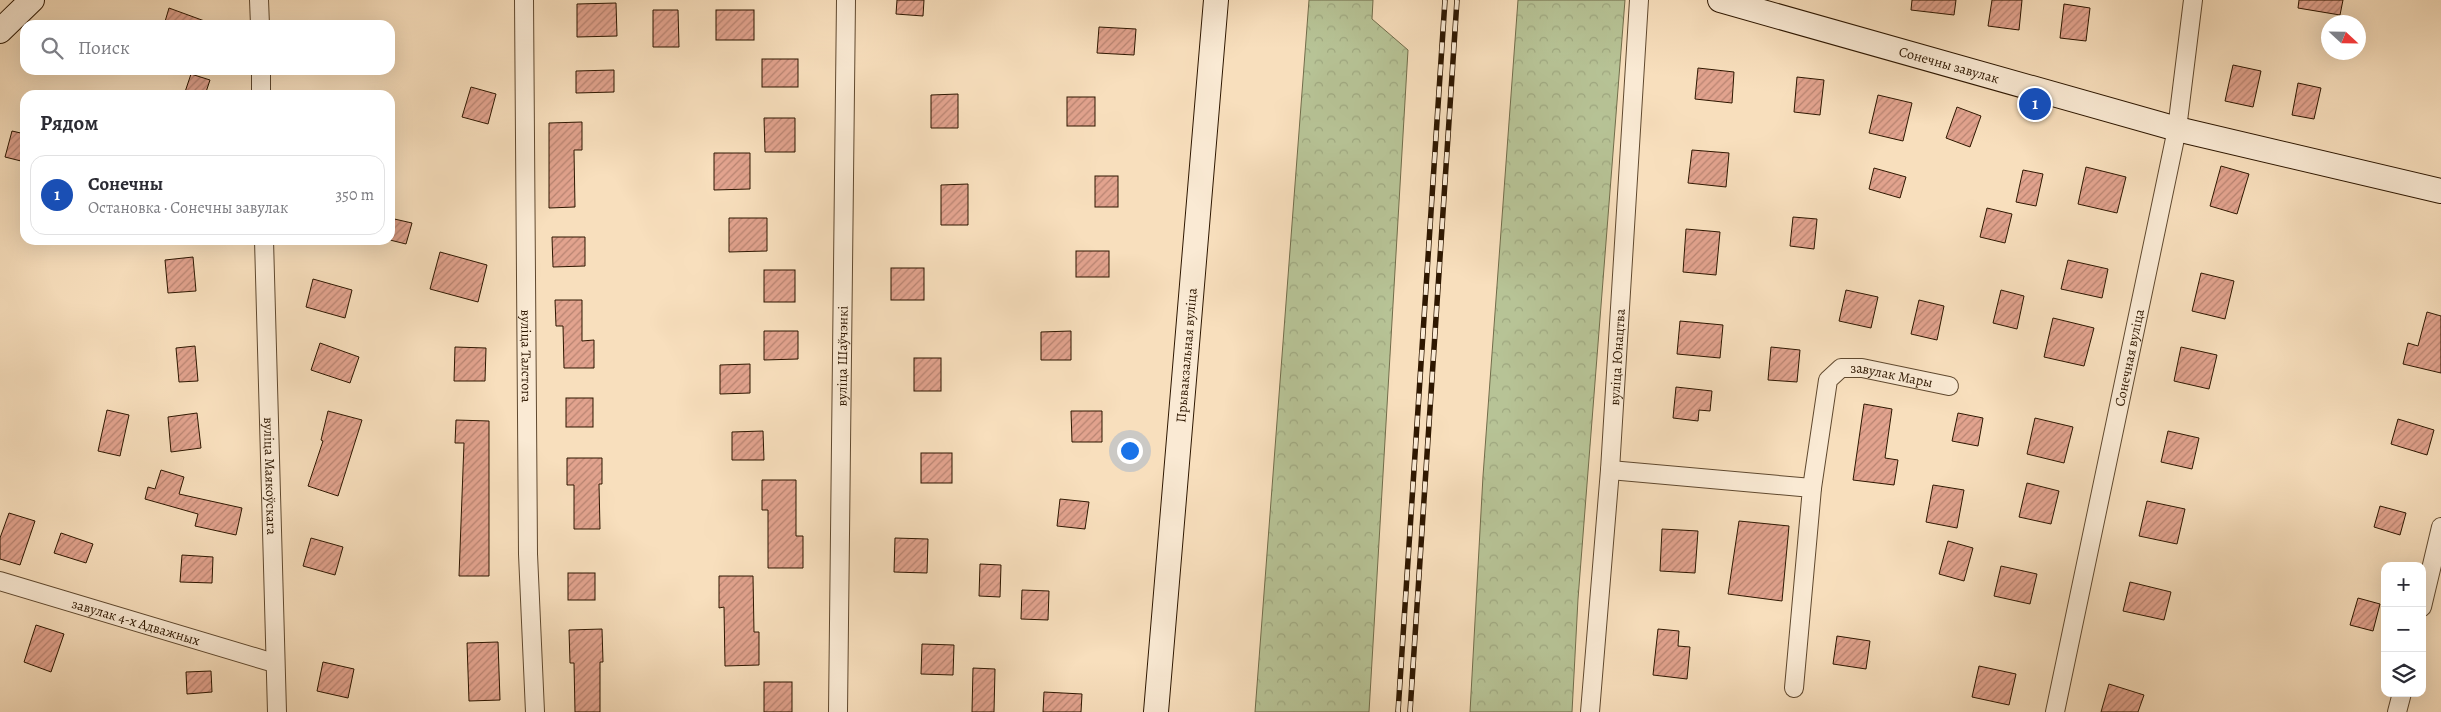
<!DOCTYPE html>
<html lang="ru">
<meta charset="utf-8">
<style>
:root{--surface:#fff;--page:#f2f2f3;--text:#2b2b33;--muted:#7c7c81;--line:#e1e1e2;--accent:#8f2418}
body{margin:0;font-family:Alegreya,serif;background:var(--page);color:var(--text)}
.controls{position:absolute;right:15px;bottom:15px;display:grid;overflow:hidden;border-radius:10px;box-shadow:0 5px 20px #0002}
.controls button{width:45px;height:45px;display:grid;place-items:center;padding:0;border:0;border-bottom:1px solid var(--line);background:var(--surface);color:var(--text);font:25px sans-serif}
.compass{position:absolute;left:2321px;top:15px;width:45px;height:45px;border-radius:50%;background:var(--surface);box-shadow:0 5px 20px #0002;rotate:112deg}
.you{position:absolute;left:1129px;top:450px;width:18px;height:18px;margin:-12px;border:4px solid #fff;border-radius:50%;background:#1a73e8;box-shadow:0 0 0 8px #1a73e833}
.badge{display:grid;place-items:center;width:32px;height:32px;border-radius:50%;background:var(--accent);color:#fff;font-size:16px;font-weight:700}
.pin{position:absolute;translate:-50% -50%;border:2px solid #fff;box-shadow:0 1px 5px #0006}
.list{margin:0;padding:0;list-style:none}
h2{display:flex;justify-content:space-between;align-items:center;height:65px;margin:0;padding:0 20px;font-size:21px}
h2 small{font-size:16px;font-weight:400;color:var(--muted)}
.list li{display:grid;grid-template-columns:32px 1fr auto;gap:15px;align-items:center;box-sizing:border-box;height:80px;margin:0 10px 10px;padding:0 10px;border:1px solid var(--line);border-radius:15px}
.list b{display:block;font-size:19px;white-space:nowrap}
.list p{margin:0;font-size:16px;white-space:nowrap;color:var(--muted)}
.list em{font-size:16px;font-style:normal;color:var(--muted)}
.icon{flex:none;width:28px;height:28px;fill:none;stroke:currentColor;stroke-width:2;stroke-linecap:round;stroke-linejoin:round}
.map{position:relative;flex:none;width:2441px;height:712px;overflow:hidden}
.search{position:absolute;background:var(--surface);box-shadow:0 5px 20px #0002;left:20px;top:20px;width:375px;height:55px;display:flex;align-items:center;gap:12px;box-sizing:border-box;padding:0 18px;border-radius:15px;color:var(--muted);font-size:19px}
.panel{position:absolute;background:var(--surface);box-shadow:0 5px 20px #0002;left:20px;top:90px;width:375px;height:155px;border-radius:15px}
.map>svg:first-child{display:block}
.forest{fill:url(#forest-crowns);stroke:#726d4b}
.building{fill:url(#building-hatch);stroke:#2e1700}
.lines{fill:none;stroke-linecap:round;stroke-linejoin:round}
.street-casing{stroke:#60492f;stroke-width:20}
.secondary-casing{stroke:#2e1700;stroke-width:26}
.street{stroke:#faead4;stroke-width:18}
.secondary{stroke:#faead4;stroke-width:24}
.rail-casing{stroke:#2e1700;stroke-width:5.5}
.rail{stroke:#faead4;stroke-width:4;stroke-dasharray:11;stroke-linecap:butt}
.labels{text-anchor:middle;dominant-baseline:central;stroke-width:5;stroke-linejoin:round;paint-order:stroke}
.street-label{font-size:14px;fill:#2e1700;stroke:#faead4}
</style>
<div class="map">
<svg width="2441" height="712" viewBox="0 0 2441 712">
<defs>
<pattern id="forest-crowns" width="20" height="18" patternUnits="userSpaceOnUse" patternTransform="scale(1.25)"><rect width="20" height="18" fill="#b7c396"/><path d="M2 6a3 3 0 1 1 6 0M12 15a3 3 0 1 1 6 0" fill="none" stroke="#9ea780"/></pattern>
<pattern id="building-hatch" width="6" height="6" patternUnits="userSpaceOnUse" patternTransform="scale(1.25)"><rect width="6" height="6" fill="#e2a38e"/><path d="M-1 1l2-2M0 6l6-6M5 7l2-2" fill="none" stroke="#b88472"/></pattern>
</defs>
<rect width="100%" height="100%" fill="#f8dfbd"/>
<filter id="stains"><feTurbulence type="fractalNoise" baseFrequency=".004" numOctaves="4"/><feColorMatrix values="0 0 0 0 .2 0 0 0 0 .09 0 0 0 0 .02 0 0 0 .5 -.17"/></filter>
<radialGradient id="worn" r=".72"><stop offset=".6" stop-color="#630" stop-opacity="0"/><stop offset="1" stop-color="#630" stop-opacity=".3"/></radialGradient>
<!-- forest -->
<g class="forest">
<polygon points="1309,0 1373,0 1372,19 1408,50 1369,712 1255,712"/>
<polygon points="1518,0 1625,0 1578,599 1572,712 1470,712 1483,476"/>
</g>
<!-- building -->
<g class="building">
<polygon points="897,0 924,0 923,16 896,14"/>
<polygon points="1912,0 1956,0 1954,15 1911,10"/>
<polygon points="1992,0 2022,0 2019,30 1988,26"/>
<polygon points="2299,0 2343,0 2340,15 2298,8"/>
<polygon points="616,3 617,36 577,37 577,4"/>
<polygon points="2064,4 2090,8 2086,41 2060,38"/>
<polygon points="169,8 210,23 210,25 164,25"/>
<polygon points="653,10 678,10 679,47 653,47"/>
<rect x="716" y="10" width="38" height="30"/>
<polygon points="1099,27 1136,29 1134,55 1097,53"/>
<rect x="762" y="59" width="36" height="28"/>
<polygon points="2233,65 2261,71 2253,107 2225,101"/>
<polygon points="1698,68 1734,72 1732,103 1695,99"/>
<polygon points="614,70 614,92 576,93 576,71"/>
<polygon points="191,74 210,80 205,95 184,95"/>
<polygon points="1797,77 1824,80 1820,115 1794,112"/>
<polygon points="2298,83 2321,88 2314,119 2292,115"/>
<polygon points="471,87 496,94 488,124 462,117"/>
<polygon points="958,94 958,128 931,128 931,95"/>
<polygon points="1878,95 1912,103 1903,141 1869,133"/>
<rect x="1067" y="97" width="28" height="29"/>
<polygon points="1957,107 1981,116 1970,147 1946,138"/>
<polygon points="764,118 795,118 795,152 765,152"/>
<polygon points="582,122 582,150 574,150 575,207 549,208 549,123"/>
<polygon points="12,131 25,134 25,162 5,157"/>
<polygon points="1692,150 1729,153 1726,187 1688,183"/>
<polygon points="714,153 750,153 750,189 714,190"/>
<polygon points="2221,166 2249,174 2237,214 2210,206"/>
<polygon points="2086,167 2126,177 2117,213 2078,204"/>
<polygon points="1874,168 1906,177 1900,198 1869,189"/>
<polygon points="2023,170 2043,174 2036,206 2016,202"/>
<rect x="1095" y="176" width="23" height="31"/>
<polygon points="968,184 968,225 941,225 941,185"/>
<polygon points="1987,208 2012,214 2005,243 1980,237"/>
<polygon points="1793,217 1817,219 1814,249 1790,246"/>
<polygon points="390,218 412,223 406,244 390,240"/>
<polygon points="729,218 767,218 767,251 729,252"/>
<polygon points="1686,229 1720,232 1716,275 1683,272"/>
<polygon points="552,237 585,237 585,266 553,267"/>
<rect x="1076" y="251" width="33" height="26"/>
<polygon points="440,252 487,265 478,302 430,289"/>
<polygon points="193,257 196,291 168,293 165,260"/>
<polygon points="2068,260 2108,269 2102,298 2061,289"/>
<rect x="891" y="268" width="33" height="32"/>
<rect x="764" y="270" width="31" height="32"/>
<polygon points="2201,273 2234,281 2225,319 2192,311"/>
<polygon points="313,279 352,290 345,318 306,307"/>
<polygon points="1846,290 1878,297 1871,328 1839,321"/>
<polygon points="2001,290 2024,296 2017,329 1993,323"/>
<polygon points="555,300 582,300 582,341 594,340 594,368 564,368 563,326 556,326"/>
<polygon points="1919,300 1944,306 1937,340 1911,334"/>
<polygon points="2427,312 2441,316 2441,373 2403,364 2408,343 2418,346"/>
<polygon points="2053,318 2094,328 2084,366 2044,357"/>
<polygon points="1680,321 1723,325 1720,358 1677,354"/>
<polygon points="764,331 798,331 798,359 764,360"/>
<polygon points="1071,331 1071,360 1041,360 1041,332"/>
<polygon points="320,343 359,357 350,383 311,370"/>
<polygon points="195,346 198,381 179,382 176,348"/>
<polygon points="455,347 486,348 485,381 454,381"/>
<polygon points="1771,347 1800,350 1797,382 1768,380"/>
<polygon points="2181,347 2217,355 2209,389 2174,381"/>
<rect x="914" y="358" width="27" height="33"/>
<polygon points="750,364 750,393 720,394 720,365"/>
<polygon points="1676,387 1712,391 1710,411 1699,410 1698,421 1673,418"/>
<rect x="566" y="398" width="27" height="29"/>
<polygon points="1864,404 1892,409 1885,458 1898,460 1894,485 1853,480"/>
<polygon points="107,410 129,415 120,456 98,451"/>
<polygon points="328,411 362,420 338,496 308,486 323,441 321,440"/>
<polygon points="1071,411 1102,411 1102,442 1072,442"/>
<polygon points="197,413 201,448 171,452 168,417"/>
<polygon points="1958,413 1983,418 1978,446 1952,441"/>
<polygon points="2035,418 2073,427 2064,463 2027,454"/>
<polygon points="2398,419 2434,430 2427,455 2391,444"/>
<polygon points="456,420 489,421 489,576 459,576 464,443 455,443"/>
<polygon points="763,431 764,460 732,460 732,432"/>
<polygon points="2168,431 2199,438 2192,469 2161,462"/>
<rect x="921" y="453" width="31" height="30"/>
<polygon points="567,458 602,458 602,484 599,484 600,529 574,529 574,485 567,485"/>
<polygon points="161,470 184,477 179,494 242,508 236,535 195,526 198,514 145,499 148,487 155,489"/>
<polygon points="762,480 796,480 796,536 803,536 803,568 768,568 768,510 762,510"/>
<polygon points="2027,483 2059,491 2051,524 2019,517"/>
<polygon points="1933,485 1964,490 1957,528 1926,522"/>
<polygon points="1060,499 1089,502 1085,529 1057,526"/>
<polygon points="2147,501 2185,509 2177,544 2139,536"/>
<polygon points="2380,506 2406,513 2400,535 2374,527"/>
<polygon points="9,513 35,521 20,565 0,559 0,538"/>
<polygon points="1739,521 1789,526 1782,601 1728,594"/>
<polygon points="1662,529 1698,531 1695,573 1660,571"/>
<polygon points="61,533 93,544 86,563 54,553"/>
<polygon points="311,538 343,547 335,575 303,566"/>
<polygon points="895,538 928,539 927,573 894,572"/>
<polygon points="1948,541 1973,548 1964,581 1939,574"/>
<polygon points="182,555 213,557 212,583 180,582"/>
<polygon points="980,564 1001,565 1000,597 979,596"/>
<polygon points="2001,566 2037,574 2030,604 1994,596"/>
<rect x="568" y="573" width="27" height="27"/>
<polygon points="719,576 753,576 754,632 759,632 759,665 725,666 724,607 719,608"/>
<polygon points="2130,582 2171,592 2164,620 2123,611"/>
<polygon points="1022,590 1049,591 1048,620 1021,619"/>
<polygon points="2358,598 2380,604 2373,631 2350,625"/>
<polygon points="36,625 64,634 51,672 24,662"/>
<polygon points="602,629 603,662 600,662 600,712 575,712 574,663 570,663 569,630"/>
<polygon points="1658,629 1679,631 1678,646 1690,647 1687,679 1653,675"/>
<polygon points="1837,636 1870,641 1866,669 1833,664"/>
<polygon points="498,642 500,700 469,701 467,643"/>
<polygon points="922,644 954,645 953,675 921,674"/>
<polygon points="323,662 354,669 348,698 317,691"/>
<polygon points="1979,666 2016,674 2009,705 1972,697"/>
<polygon points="973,668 995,669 994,712 972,712"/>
<polygon points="211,671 212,692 187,694 186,672"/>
<rect x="764" y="682" width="28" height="30"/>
<polygon points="2109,684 2144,695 2138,712 2101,712"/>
<polygon points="1044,692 1082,694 1081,712 1043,712"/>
</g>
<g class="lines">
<defs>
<g id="street">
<polyline points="259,0 260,25"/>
<path id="s1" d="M524 0 528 554 535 712"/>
<polyline points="261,70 261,95"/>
<path id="s2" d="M264 240 277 712"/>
<polyline points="1610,470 1812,488 1794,688"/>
<path id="s3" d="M1812 488 1828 380 1841 368H1862L1949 386"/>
<path id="s4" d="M0 581 274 663"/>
<polyline points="2422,607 2441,527"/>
<path id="s5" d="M838 712 846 0"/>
<path id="s6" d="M1590 712 1610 470 1639 0"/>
<path id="s7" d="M2055 712 2177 129 2193 0"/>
<polyline points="2397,712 2402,693"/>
</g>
<g id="secondary">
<path id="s8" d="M1720 0 2177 129 2441 191"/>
<polyline points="0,31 32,0"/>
<path id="s9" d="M1156 712 1216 0"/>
</g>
</defs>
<!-- street casing -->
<use href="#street" class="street-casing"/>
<!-- secondary casing -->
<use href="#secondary" class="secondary-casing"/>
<!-- street -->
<use href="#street" class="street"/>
<!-- secondary -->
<use href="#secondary" class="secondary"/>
<defs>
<g id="rail">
<polyline points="1398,712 1445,0"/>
<polyline points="1410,712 1457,0"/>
</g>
</defs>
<!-- rail casing -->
<use href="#rail" class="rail-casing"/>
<!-- rail -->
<use href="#rail" class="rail"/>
</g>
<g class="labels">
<!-- street labels -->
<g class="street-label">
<text stroke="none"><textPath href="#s8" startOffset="238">Сонечны завулак</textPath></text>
<text stroke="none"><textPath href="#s1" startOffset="356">вуліца Талстога</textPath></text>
<text stroke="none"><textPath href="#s5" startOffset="356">вуліца Шаўчэнкі</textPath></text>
<text stroke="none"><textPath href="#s9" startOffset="358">Прывакзальная вуліца</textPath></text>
<text stroke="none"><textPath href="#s6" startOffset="356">вуліца Юнацтва</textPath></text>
<text stroke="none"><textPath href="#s7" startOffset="362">Сонечная вуліца</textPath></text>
<text stroke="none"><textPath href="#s3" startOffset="178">завулак Мары</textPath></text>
<text stroke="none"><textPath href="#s2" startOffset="236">вуліца Маякоўскага</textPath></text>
<text stroke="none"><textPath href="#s4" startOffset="142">завулак 4-х Адважных</textPath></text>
</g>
</g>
<rect width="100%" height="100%" filter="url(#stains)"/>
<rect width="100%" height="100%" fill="url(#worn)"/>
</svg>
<div class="controls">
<button>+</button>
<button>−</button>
<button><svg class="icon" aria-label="layers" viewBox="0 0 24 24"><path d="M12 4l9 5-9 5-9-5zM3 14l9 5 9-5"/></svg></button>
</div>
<svg class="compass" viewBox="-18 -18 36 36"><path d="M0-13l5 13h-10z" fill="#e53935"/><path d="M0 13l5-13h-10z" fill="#7c7c81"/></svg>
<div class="you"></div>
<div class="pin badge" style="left:2035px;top:104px;background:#1a4fb4">1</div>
<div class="search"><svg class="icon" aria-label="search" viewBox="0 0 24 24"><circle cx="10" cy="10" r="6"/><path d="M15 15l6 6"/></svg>Поиск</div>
<section class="panel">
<h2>Рядом<small></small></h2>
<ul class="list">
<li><span class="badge" style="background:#1a4fb4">1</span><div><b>Сонечны</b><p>Остановка · Сонечны завулак</p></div><em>350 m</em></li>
</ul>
</section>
</div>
